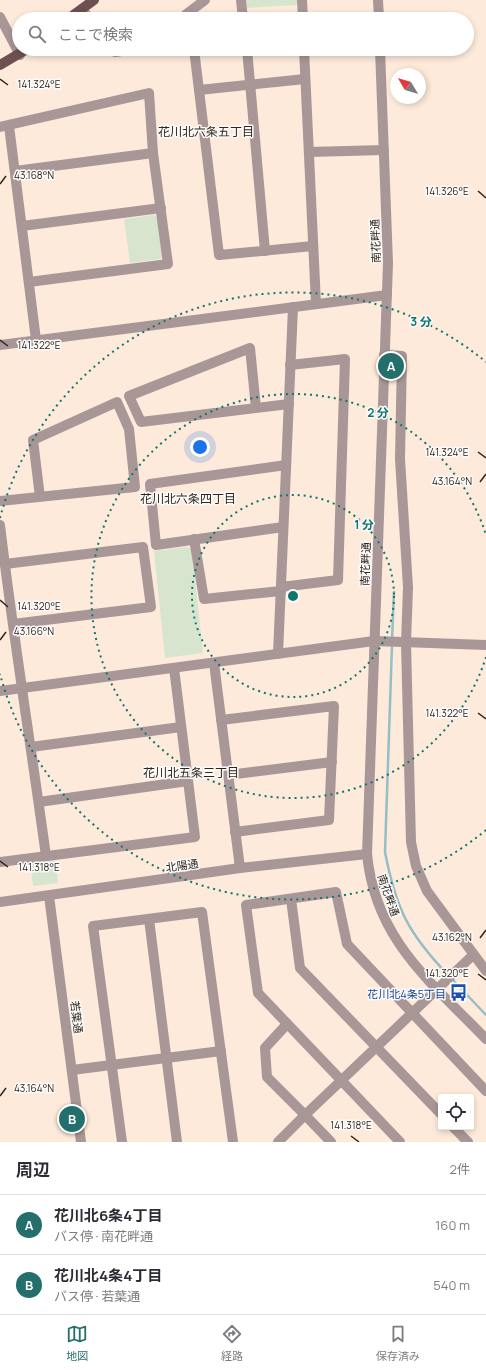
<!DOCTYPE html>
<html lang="ja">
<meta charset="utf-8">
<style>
:root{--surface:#fff;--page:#f2f2f3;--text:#2b2b33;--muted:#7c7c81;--line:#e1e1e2;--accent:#246f6b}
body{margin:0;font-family:Manrope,"Noto Sans JP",sans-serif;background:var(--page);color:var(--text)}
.controls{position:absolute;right:12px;bottom:12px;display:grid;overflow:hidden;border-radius:4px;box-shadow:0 2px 6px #0003}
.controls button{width:36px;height:36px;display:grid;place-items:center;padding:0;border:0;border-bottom:1px solid var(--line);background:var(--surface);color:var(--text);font:20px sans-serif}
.compass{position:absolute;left:390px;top:68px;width:36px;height:36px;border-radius:50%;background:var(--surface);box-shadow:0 2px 6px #0003;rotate:308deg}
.you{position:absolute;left:200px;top:447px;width:14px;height:14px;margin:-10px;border:3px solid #fff;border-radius:50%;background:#1a73e8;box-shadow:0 0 0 6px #1a73e833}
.badge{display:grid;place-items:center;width:26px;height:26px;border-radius:50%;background:var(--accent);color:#fff;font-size:13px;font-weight:700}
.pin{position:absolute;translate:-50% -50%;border:2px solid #fff;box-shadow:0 1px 4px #0006}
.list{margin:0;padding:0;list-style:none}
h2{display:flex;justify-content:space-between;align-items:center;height:52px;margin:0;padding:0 16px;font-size:17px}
h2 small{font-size:13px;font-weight:400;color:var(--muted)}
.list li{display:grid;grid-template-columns:26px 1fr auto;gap:12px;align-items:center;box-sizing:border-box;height:60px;padding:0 16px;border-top:1px solid var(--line)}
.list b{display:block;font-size:15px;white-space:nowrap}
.list p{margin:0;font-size:13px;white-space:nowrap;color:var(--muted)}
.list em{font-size:13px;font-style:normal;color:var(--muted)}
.icon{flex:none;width:22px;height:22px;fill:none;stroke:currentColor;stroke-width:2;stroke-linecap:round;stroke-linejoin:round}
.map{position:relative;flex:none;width:486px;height:1142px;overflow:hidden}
.search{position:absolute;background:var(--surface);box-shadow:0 2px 6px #0003;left:12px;right:12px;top:12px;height:44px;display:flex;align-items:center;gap:10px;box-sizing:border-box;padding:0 14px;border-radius:22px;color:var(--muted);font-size:15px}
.sheet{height:172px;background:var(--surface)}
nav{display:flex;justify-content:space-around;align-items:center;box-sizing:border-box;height:56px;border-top:1px solid var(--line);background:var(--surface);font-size:11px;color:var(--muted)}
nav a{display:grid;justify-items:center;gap:2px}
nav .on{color:var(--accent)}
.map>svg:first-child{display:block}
.green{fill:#d7e5cf}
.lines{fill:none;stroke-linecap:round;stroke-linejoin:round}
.stream{stroke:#96bec7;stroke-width:2.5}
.minor{stroke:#a99797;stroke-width:10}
.major{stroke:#6f5050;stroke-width:10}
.ticks{fill:none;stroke:#31251b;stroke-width:1.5}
.ring{fill:none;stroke:#0f766e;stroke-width:2;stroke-dasharray:2 4}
.labels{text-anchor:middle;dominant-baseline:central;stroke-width:3;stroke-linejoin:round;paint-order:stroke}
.street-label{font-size:11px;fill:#31251b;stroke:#fbfbfb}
.transit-label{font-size:11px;fill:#164399;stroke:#fbfbfb;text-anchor:end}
.neighbourhood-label{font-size:12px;fill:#31251b;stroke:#fbfbfb}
.ticks-label{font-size:10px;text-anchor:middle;fill:#31251b;stroke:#fbfbfb;stroke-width:3;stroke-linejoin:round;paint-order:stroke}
.centre{fill:#0f766e;stroke:#fbfbfb;stroke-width:2}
.ring-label{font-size:12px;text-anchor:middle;font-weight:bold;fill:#0f766e;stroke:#fbfbfb;stroke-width:3;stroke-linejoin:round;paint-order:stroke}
</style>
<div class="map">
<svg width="486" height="1142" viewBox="0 0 486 1142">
<rect width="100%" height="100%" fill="#fdeada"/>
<!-- green -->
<g class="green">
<polygon points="246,0 297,0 297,5 247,8"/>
<polygon points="154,215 157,218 162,256 160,259 130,263 124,219"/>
<polygon points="187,547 192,550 203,653 165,658 154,551"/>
<polygon points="55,860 58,883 33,886 30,864"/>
</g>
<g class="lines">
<!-- stream -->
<g class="stream">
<polyline points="392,640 394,592"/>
<path d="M392 645 385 852C396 909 408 933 448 975"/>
<polyline points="452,979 486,1015"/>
</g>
<!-- minor -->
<g class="minor">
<polyline points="241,0 243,19"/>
<polyline points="302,0 303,19"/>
<polyline points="378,0 379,19"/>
<polyline points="82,9 90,19"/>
<polyline points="0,17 20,55"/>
<polyline points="180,19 205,0"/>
<polyline points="113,49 115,52 135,49"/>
<polyline points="194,49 219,255 313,246"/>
<polyline points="247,49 265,251"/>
<polyline points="304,49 316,304"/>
<path d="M380 49 388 263 367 854C375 939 430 981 486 1039"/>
<polyline points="199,90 305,79"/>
<polyline points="9,126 36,340"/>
<polyline points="0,127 149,93 153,153 168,264 29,282"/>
<polyline points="309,152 384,150"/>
<polyline points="15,171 153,153"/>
<polyline points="22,226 161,208"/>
<polyline points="0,345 387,295"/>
<polyline points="384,355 402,356 400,459 408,587 406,643 411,842 416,866 427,891 486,971"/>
<polyline points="256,408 250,348 129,396 141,422 289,404"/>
<polyline points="0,501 135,487 129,429 117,402 33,440 40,497"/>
<path d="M0 525C13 635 31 746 46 856"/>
<polyline points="283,527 156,545 150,484 286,465"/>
<polyline points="194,539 204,599 281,591"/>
<polyline points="5,564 143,547 151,607 13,624"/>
<polyline points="281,587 338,580 345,359 290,365"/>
<polyline points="278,654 293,307"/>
<polyline points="214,663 240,868"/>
<polyline points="0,691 374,641 486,645"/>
<polyline points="221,720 334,706 329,820 235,832"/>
<polyline points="31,747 181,727"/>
<polyline points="228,775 332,762"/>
<polyline points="39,802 188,781"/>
<polyline points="0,862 195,837 174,668"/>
<polyline points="49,896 81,1142"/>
<polyline points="291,899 300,968 441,1114"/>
<polyline points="0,902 240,868 367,854"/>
<polyline points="149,919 177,1142"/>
<polyline points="72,1070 221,1051"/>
<polyline points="453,1127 468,1142"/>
<polyline points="122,1142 93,926 202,912 233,1142"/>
<polyline points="278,1142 305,1115 267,1077 265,1048 287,1024"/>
<polyline points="331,1142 305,1115 473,955"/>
<polyline points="400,1142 258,993 246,905 336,892 347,944 486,1091"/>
</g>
<!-- major -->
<g class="major">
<polyline points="68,19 94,0"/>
<polyline points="0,65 27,49"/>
</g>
</g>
<!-- ticks -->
<path class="ticks" d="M0 79 8 85M0 184 6 176M478 191 486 198M0 340 8 346M478 452 486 458M480 482 486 474M0 600 8 607M0 640 6 632M478 713 486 719M0 861 8 867M480 938 486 930M478 974 486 980M0 1096 6 1088M351 1136 359 1142"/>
<!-- distance rings -->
<g class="ring">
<circle cx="293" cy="596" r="101"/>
<path d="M486 657A202 202 0 1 1 486 535"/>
<path d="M486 830A303 303 0 0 1 0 674M0 518A303 303 0 0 1 486 362"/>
</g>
<!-- icons -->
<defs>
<symbol id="bus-bare" viewBox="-9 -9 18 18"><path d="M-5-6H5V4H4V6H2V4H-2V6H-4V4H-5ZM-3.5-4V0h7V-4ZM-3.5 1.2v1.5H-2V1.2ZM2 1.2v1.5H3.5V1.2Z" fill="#1a4fb4" stroke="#fbfbfb" stroke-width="2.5" paint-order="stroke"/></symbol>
</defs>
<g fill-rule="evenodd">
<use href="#bus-bare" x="446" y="980" width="25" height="25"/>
</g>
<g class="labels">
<!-- street labels -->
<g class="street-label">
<text transform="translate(375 241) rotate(-92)">南花畔通</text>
<text transform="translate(365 564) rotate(-88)">南花畔通</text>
<text transform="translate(182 865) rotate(-8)">北陽通</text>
<text transform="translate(389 895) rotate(71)">南花畔通</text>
<text transform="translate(77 1017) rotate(83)">若葉通</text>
</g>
<!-- transit labels -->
<g class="transit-label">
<text x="446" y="993">花川北4条5丁目</text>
</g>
<!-- neighbourhood labels -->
<g class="neighbourhood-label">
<text x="206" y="131">花川北六条五丁目</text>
<text x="188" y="498">花川北六条四丁目</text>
<text x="191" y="772">花川北五条三丁目</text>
</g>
</g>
<g class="ticks-label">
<text x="39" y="88">141.324°E</text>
<text x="34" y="179">43.168°N</text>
<text x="447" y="195">141.326°E</text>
<text x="39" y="349">141.322°E</text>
<text x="447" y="456">141.324°E</text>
<text x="452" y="485">43.164°N</text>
<text x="39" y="610">141.320°E</text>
<text x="34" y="635">43.166°N</text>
<text x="447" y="717">141.322°E</text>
<text x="39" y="871">141.318°E</text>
<text x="452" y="941">43.162°N</text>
<text x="447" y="977">141.320°E</text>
<text x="34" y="1092">43.164°N</text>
<text x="351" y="1129">141.318°E</text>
</g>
<circle cx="293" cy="596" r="6" class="centre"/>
<g class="ring-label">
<text x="421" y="326">3 分</text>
<text x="378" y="417">2 分</text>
<text x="364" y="529">1 分</text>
</g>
</svg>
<div class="controls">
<button><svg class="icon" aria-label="locate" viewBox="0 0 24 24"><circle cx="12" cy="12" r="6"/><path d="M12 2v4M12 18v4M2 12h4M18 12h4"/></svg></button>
</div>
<svg class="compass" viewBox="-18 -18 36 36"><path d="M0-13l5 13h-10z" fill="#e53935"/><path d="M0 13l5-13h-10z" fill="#7c7c81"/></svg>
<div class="you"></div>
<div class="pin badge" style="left:391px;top:366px">A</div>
<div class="pin badge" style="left:72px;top:1119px">B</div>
<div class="search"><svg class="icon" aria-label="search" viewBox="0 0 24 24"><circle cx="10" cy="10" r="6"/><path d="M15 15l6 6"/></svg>ここで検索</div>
</div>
<section class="sheet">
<h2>周辺<small>2件</small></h2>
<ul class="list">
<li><span class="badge">A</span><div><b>花川北6条4丁目</b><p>バス停 · 南花畔通</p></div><em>160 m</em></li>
<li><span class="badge">B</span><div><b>花川北4条4丁目</b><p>バス停 · 若葉通</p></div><em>540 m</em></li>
</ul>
</section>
<nav>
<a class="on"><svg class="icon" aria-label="map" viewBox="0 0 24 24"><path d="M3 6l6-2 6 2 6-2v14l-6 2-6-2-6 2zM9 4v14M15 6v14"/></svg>地図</a>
<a><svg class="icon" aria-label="directions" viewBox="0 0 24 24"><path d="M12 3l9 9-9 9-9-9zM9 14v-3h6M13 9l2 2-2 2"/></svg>経路</a>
<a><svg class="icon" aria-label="saved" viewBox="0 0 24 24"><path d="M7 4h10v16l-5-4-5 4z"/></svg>保存済み</a>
</nav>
